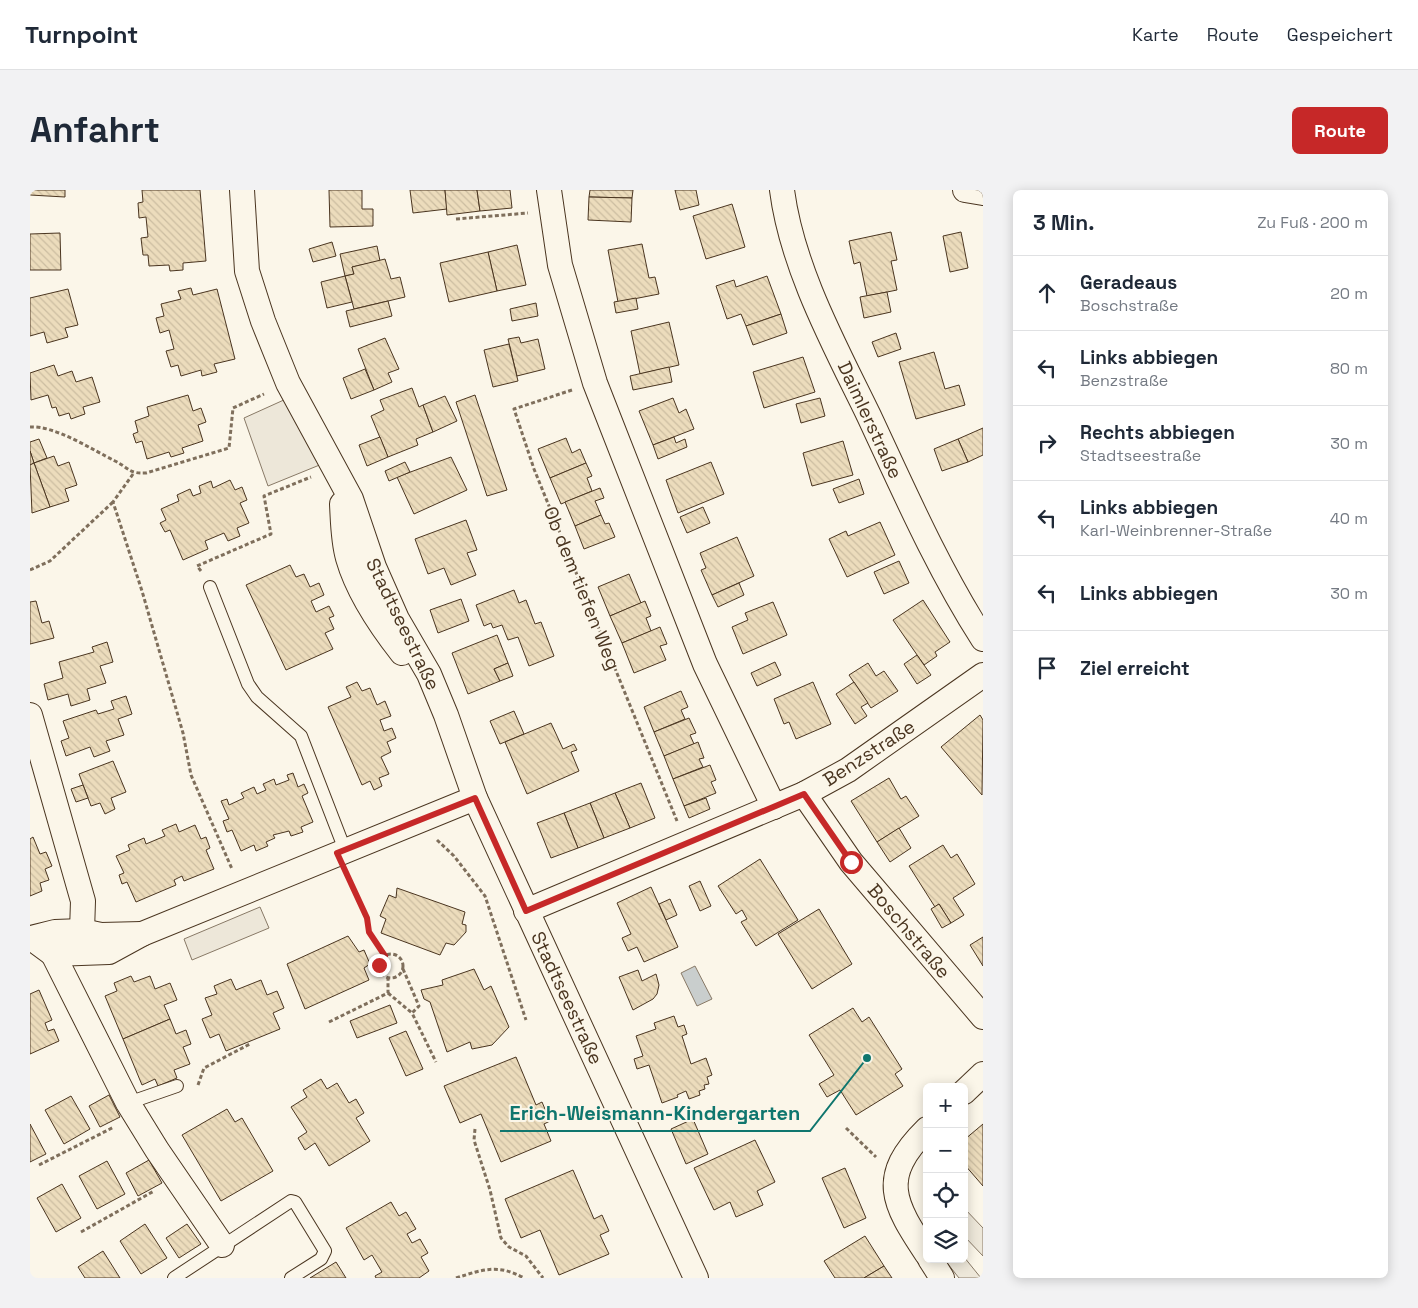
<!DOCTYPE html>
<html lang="de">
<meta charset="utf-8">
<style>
:root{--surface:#fff;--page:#f2f2f3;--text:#1f2937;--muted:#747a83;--line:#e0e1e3;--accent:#c62828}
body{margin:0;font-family:"Space Grotesk",sans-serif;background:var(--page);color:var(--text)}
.controls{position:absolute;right:15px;bottom:15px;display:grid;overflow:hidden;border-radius:8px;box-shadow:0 2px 12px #0003}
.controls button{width:45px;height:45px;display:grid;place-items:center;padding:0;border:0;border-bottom:1px solid var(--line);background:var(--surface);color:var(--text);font:25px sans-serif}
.stop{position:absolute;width:15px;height:15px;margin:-11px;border:4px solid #c62828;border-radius:50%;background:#fff}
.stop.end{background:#c62828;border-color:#fff;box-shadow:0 1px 5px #0008}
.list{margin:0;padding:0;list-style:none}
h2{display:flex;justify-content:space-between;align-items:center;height:65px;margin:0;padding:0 20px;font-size:21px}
h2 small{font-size:16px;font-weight:400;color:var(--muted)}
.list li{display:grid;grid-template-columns:32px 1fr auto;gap:15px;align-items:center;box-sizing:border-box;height:75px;padding:0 20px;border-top:1px solid var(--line)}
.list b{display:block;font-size:19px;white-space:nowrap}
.list p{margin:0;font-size:16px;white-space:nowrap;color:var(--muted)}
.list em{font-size:16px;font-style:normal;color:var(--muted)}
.icon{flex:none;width:28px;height:28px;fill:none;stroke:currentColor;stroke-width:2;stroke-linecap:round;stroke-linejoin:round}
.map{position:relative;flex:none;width:953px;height:1088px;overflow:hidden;border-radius:8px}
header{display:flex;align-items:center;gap:30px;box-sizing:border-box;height:70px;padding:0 25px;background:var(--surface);border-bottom:1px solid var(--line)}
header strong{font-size:24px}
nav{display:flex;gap:28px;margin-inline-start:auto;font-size:18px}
.intro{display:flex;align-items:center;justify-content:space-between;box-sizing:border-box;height:120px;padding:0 30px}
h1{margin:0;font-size:35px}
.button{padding:12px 22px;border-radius:8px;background:var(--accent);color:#fff;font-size:18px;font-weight:700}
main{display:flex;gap:30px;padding:0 30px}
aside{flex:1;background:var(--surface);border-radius:8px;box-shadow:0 2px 12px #0003}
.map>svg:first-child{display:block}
.parking{fill:#ede7d9;stroke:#887966}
.water{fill:#c9cecd;stroke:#887966}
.building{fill:url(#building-back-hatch);stroke:#4a3520}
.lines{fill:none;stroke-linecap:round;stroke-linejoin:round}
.service-casing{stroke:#4a3520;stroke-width:14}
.minor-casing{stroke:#4a3520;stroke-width:26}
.path{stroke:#7f6f5c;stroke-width:3;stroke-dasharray:4 2.5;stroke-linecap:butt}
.service{stroke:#fbf6e9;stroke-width:12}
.minor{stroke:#fbf6e9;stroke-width:24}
.route{stroke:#c62828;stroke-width:6}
.labels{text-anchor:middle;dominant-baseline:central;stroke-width:4;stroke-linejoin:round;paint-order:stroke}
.street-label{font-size:19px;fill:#4a3520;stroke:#fbf6e9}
.leader{fill:none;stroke:#0f766e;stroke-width:2}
.callout-dot{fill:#0f766e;stroke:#fbf6e9;stroke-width:2}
.callout-label{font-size:20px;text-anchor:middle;font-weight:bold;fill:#0f766e;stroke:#fbf6e9;stroke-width:4;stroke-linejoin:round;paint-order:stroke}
</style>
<header>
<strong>Turnpoint</strong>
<nav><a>Karte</a><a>Route</a><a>Gespeichert</a></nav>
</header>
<div class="intro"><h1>Anfahrt</h1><a class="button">Route</a></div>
<main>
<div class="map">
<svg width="953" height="1088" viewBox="0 0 953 1088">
<defs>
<pattern id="building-back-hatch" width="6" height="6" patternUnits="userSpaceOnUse" patternTransform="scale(1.25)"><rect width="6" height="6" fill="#ecdcbc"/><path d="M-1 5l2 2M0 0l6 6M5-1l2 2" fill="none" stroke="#ccbda1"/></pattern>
</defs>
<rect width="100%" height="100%" fill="#fbf6e9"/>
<!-- parking -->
<g class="parking">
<polygon points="256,209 292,274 238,296 214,228"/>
<polygon points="230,717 239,738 162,770 154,749"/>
<polygon points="934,1018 953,1038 953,1066 934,1046"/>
<polygon points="934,1067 951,1088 929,1088 914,1069 934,1069"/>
</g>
<!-- water -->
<polygon class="water" points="665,776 682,809 667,816 651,783"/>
<!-- building -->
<g class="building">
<polygon points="0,0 35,0 35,7 0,5"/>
<polygon points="112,0 170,0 176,71 153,73 153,80 140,81 139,75 119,76 118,65 113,65 111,48 118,47 116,27 109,28 108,13 113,12"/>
<polygon points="299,0 332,0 332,19 343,19 343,36 300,37"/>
<polygon points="380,0 415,0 417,19 383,23"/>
<polygon points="415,0 447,0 450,21 417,25"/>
<polygon points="447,0 480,0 482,18 450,21"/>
<polygon points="560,0 603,0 602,8 559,7"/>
<polygon points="645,0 666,0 669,15 650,20"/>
<polygon points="559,7 602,8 601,32 558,30"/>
<polygon points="702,14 715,57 676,69 663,26"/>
<polygon points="861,42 867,70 861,71 867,100 837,106 830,72 824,74 819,51"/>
<polygon points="931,42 938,78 920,82 913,46"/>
<polygon points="30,43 31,80 0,80 0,44"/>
<polygon points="302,52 306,66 283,72 279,59"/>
<polygon points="612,54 619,88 625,87 629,104 588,112 578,60"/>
<polygon points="487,55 496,95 467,101 458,62"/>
<polygon points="347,56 350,71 322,77 324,84 315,86 310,64"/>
<polygon points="458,62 467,101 419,112 410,73"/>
<polygon points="355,69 361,89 370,87 375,107 324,119 315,86 324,84 322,77"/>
<polygon points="315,86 322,112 297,118 291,92"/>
<polygon points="737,86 751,124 716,136 711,124 697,129 686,96 704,90 706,97"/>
<polygon points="161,98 163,105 187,99 205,169 184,174 187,182 172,186 171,180 151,186 148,175 141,177 136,161 144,159 139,140 130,143 126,128 134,126 131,114 151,109 148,101"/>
<polygon points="38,99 48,135 35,138 38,147 17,153 14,142 0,146 0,108"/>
<polygon points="857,102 861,122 834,128 830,107"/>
<polygon points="606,108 608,119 586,123 584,112"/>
<polygon points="358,111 362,126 320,137 316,121"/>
<polygon points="506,113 508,126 482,131 480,119"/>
<polygon points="751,124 757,143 723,155 716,136"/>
<polygon points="639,132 649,175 610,184 601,141"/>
<polygon points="866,143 871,159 848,167 842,152"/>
<polygon points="489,147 491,153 508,149 515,179 487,186 478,149"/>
<polygon points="355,148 369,179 358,183 362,192 344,200 328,159"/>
<polygon points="479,154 488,191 463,197 454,160"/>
<polygon points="904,162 915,199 929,195 935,215 886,229 869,172"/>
<polygon points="773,167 785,202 734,218 723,182"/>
<polygon points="24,175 28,186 42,181 46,192 62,187 70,212 53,217 55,224 41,229 39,223 29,226 26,217 22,218 18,205 1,210 0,183"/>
<polygon points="639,177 642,192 603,200 600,186"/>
<polygon points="335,179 344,200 321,209 313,188"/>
<polygon points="382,198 389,217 393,215 403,242 386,249 388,255 358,267 341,226 354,220 350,210"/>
<polygon points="158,205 163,221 171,218 176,232 168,235 173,251 152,258 154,263 141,267 139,262 117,269 112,251 106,253 103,244 108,242 105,231 119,226 117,217"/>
<polygon points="445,205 477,300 457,306 426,212"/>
<polygon points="415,206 427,231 403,242 393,215"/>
<polygon points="643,208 649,223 656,219 664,239 623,255 609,221"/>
<polygon points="790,208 795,226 771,233 766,214"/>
<polygon points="953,238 953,265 938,272 928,249"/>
<polygon points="350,247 358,267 337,276 329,255"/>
<polygon points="644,247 646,253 655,249 657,257 628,269 623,255"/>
<polygon points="536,248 542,263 550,259 556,273 520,288 508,259"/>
<polygon points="9,249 17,268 4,273 0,261 0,252"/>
<polygon points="928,249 938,272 912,281 904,259"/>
<polygon points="813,251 823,285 782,296 773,263"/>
<polygon points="0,261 4,273 0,275"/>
<polygon points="24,266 28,276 39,272 47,295 35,299 39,311 20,317 4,273"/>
<polygon points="421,267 437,300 384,324 367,287"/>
<polygon points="375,272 380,282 359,291 355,281"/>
<polygon points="681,272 694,304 648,323 636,290"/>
<polygon points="4,273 20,317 2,323 0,275"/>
<polygon points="556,273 562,286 557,288 562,301 531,314 520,288"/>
<polygon points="829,289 834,304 809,313 803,299"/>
<polygon points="200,290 205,300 212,297 217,310 210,313 219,333 207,338 210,346 198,351 194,343 175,351 178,359 153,370 140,340 135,342 130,333 136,330 131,319 149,311 147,305 160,299 163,306 171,303 169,296 181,291 183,298"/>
<polygon points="570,298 574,308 565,311 571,325 545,336 535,312"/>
<polygon points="673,317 680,333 657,343 650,327"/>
<polygon points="571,325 575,334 579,333 585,347 554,359 545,336"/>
<polygon points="436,330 447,360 437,363 446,385 421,395 414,378 398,384 385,349"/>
<polygon points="850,332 865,365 817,387 799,349 816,341 818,346"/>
<polygon points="707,347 724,386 682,405 671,380 676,378 670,363"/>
<polygon points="869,371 879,393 854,404 844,382"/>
<polygon points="260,375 266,387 274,384 280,397 289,393 294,405 281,411 286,422 299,416 304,426 299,428 304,439 295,443 303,459 256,480 216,395"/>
<polygon points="599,384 611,413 580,426 568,397"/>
<polygon points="709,393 714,405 688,417 682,405"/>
<polygon points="484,400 489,413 496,410 505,434 511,432 524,466 499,476 488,447 478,450 472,435 463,438 461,433 454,436 446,415"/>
<polygon points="431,409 439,431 408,443 400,420"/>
<polygon points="893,410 920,452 905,462 907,466 894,475 863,430"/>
<polygon points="6,411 12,433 19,431 24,448 0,454 0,412"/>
<polygon points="615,411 621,426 616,428 621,441 592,453 580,426"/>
<polygon points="743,412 757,445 713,464 702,437 718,430 715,423"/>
<polygon points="630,437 637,454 630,456 636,470 604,483 592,453"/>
<polygon points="467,445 478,473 464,479 470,491 438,504 422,463"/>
<polygon points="77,452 83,472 70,476 76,493 57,499 60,510 41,516 38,504 18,510 14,494 33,488 29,472 64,462 62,457"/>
<polygon points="887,465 901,485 887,494 874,474"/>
<polygon points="745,472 751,485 727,496 721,483"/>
<polygon points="478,473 483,486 470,491 464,479"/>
<polygon points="838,473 846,486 854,481 868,501 841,518 819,485"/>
<polygon points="327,492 332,501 340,498 347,515 355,511 361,526 350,530 354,541 362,538 366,548 357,552 361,562 351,567 359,584 349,588 352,596 344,600 340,591 332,595 298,517 321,507 316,497"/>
<polygon points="783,492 801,534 766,549 759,532 754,534 744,509"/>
<polygon points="824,492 838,513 831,517 837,526 825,534 806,504"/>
<polygon points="651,501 658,517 651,520 655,529 624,542 614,517"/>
<polygon points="96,506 102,524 88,529 94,545 76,551 80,561 64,567 60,557 36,566 31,551 39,548 33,531 66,520 68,524 84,519 81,511"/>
<polygon points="484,521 494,544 470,554 460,531"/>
<polygon points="950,525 953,530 952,605 911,557"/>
<polygon points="659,528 666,543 660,545 664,554 634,566 624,542"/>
<polygon points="521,533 533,559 544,554 547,560 541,562 549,581 497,604 475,552"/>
<polygon points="668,552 674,568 669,569 673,577 643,589 634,566"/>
<polygon points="83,571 96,602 81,608 85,619 75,624 70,613 61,616 49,584"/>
<polygon points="680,575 686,590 681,592 686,603 654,616 643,589"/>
<polygon points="263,583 268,597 274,594 278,603 272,606 283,632 271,637 273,642 261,646 259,641 243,645 245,648 236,652 238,656 226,661 224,655 211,661 202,640 197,642 193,631 199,629 191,611 197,609 199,615 214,608 211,603 224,597 227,604 236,600 233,594 244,589 246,595 259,590 257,585"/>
<polygon points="859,588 871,609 876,606 889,626 847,652 821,611"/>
<polygon points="611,593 625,628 600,638 585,603"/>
<polygon points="53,595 58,608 46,612 41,599"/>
<polygon points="585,603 600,638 574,648 560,613"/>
<polygon points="676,608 680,619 659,628 654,616"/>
<polygon points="560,613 574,648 548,658 534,623"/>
<polygon points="534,623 548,658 521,668 507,633"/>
<polygon points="146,634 149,642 165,635 171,649 176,647 180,658 176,660 184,679 154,691 152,686 144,690 146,695 106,712 97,692 92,694 89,685 94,683 86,666 100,660 98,655 114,648 116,654 135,646 132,640"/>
<polygon points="869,638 881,658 860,672 847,652"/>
<polygon points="3,647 10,664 16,662 22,676 15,679 19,690 10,693 12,701 0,706 0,649"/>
<polygon points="913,655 921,668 927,664 945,694 923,708 934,725 921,733 909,714 905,717 879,676"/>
<polygon points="730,669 768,730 726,756 711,732 717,729 712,720 706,724 688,696"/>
<polygon points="670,691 681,716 670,721 659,696"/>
<polygon points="621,697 648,757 614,772 607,757 598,761 592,748 601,744 587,713"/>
<polygon points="367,698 435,722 432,734 436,735 436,742 424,755 416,753 410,765 351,743 356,729 350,726 359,705 366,708"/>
<polygon points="640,709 647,725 636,730 629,714"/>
<polygon points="909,714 921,733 912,738 901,719"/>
<polygon points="789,719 822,774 782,799 748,744"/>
<polygon points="318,746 329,762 334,760 340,774 334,778 339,790 275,819 257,774"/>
<polygon points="953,747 953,776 940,755"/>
<polygon points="444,779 454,800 461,796 479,837 462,855 442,859 440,852 417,862 400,812 394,809 391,800 413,795 412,790"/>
<polygon points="608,780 612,791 626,784 629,795 627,804 623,809 603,820 589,787"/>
<polygon points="101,786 104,792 120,786 125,799 140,793 147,810 134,815 140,829 93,849 75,806 87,801 84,793"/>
<polygon points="201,789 206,800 231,790 237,805 247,801 254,818 243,823 250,839 196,861 189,844 180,848 172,829 182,825 175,808 187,804 184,796"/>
<polygon points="9,800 22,830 15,833 18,841 24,839 29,851 0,864 0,804"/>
<polygon points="360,815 367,833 327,848 320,831"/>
<polygon points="823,818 832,832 839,827 872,879 865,884 873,896 826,925 810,900 797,907 789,894 804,885 779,845"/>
<polygon points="644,826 648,837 654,835 657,844 652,846 661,874 676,868 682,885 677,887 679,894 674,895 675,899 669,901 670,905 659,909 656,901 647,905 648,907 632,913 619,875 607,879 604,869 613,866 606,846 626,839 624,833"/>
<polygon points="140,829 146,844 156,840 161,854 153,857 160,874 144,880 147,888 128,896 125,889 112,895 93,849"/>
<polygon points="376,841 393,879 376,886 359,848"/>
<polygon points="486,867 506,915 512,912 520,931 514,934 521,951 471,972 451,924 430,933 414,896"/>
<polygon points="291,889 297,899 307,893 319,913 326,909 334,923 326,928 340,951 299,976 285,953 275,960 268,948 277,942 261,917 277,907 273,900"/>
<polygon points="79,905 90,927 70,937 59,916"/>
<polygon points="41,906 60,939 34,954 15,920"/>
<polygon points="197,919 205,932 212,928 243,981 191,1011 152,945"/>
<polygon points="663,929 678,964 656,974 641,939"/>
<polygon points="0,934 16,964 0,972"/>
<polygon points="953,934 953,996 934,974 934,950"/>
<polygon points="725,950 745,992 727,1001 733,1015 706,1027 700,1012 684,1020 664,978"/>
<polygon points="119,970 132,993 108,1006 96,983"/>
<polygon points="77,971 95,1004 67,1019 49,986"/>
<polygon points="815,978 836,1028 814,1038 792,988"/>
<polygon points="543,980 564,1029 572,1025 579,1041 570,1045 579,1064 529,1085 510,1040 491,1048 475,1009"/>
<polygon points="32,994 51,1028 26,1042 7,1008"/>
<polygon points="361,1012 369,1026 376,1022 386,1039 377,1044 382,1053 390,1049 398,1063 391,1067 399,1081 389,1088 346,1088 345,1086 352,1082 342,1065 334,1070 316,1038"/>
<polygon points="115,1034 137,1068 111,1084 90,1051"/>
<polygon points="157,1034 171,1054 149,1068 136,1048"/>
<polygon points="835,1046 854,1076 834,1088 805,1088 794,1071"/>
<polygon points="73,1061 90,1088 55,1088 48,1077"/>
<polygon points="306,1072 316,1088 280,1088"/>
<polygon points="854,1076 862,1088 834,1088"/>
</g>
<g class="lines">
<defs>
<g id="service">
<polyline points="180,397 218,494 227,507 271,546 315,660"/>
<polyline points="98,913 147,896"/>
<polyline points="144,1088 261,1011 265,1012 295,1061 291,1069 261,1088"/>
</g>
<g id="minor">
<polyline points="212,0 217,81 233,131 258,193 321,309 344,377 367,429 399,484 416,525 445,608 666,1088"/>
<polyline points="519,0 530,75 565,193 675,474 744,617"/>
<path d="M752 0C762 78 805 156 839 226 874 301 908 379 953 449"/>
<polyline points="935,0 953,3"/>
<path d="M312 314C313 332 313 351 318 368 328 403 350 435 372 463"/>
<polyline points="0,525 53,711 52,741"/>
<polyline points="774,604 821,672 953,827"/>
<polyline points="496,721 774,604 818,580 953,485"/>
<polygon points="52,741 71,745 112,744 79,762 23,764 1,748 25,742"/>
<polyline points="112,744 445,608"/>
<polyline points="23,764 98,913 127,960 192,1055"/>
<polyline points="934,902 953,884"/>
<path d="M897 939C848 987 863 1013 897 1064"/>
<polyline points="900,1069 912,1088"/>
</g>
</defs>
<!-- service casing -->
<use href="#service" class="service-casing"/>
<!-- minor casing -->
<use href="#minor" class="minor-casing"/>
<!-- path -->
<g class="path">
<polyline points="426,29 498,23"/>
<polyline points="542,200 484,219 504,279 647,631"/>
<path d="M0 237C24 235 63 260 85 271 99 278 99 284 116 283L199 258 203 218 234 204"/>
<polyline points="103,284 83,312 112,401 153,543 161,585 202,679"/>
<polyline points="0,380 20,371 83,312"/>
<polyline points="171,381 167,376 241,344 234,306 281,287"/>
<polyline points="407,650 424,666 455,706 496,830"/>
<polyline points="317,686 337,729 339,741 355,766"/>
<circle cx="361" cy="776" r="12"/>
<polyline points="373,779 389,816 382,823 406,872"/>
<polyline points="358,803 382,823"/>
<polyline points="299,832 358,803 358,788"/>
<polyline points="168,895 174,878 220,854"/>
<polyline points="816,938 846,967"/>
<polyline points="445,939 444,950 460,1000 471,1048 479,1057 496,1066 513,1088"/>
<polyline points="9,975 84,937"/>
<polyline points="51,1042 124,1001"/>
<path d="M426 1088C454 1079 468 1074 494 1088"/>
</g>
<!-- service -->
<use href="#service" class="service"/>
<!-- minor -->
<use href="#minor" class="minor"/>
</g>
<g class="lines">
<!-- route -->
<polyline class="route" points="349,775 355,766 339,742 337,728 307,663 445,608 496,721 774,604 821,672"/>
</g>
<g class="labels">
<!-- street labels -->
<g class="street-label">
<text transform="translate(840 230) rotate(65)">Daimlerstraße</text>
<text transform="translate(552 398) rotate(68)">Ob dem tiefen Weg</text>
<text transform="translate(373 434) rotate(64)">Stadtseestraße</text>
<text transform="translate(839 563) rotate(-33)">Benzstraße</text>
<text transform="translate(879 741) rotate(50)">Boschstraße</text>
<text transform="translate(537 808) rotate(65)">Stadtseestraße</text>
</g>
</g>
<!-- callouts -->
<path class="leader" d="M837 868L780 941H470"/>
<circle class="callout-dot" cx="837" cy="868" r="5"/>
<g class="callout-label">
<text x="625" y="930">Erich-Weismann-Kindergarten</text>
</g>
</svg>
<div class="controls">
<button>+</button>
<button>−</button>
<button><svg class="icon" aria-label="locate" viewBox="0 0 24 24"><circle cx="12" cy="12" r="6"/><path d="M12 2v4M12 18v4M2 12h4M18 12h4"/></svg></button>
<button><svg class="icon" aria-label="layers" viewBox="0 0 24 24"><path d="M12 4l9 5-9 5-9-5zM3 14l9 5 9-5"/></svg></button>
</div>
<div class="stop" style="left:821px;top:672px"></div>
<div class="stop end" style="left:349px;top:775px"></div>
</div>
<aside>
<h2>3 Min.<small>Zu Fuß · 200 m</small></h2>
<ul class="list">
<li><svg class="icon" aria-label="ahead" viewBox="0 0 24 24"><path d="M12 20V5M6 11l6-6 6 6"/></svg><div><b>Geradeaus</b><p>Boschstraße</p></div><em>20 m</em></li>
<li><svg class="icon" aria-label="left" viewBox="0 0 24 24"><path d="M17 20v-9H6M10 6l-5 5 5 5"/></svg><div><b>Links abbiegen</b><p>Benzstraße</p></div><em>80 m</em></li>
<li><svg class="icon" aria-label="right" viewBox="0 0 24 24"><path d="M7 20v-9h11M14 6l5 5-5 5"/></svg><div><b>Rechts abbiegen</b><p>Stadtseestraße</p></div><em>30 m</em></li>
<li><svg class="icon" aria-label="left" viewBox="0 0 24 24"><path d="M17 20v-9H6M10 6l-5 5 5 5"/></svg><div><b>Links abbiegen</b><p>Karl-Weinbrenner-Straße</p></div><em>40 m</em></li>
<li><svg class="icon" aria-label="left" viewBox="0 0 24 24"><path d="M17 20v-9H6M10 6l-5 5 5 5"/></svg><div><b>Links abbiegen</b></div><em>30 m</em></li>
<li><svg class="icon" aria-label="arrive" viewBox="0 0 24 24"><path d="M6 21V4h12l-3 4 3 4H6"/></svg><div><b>Ziel erreicht</b></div></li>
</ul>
</aside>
</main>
